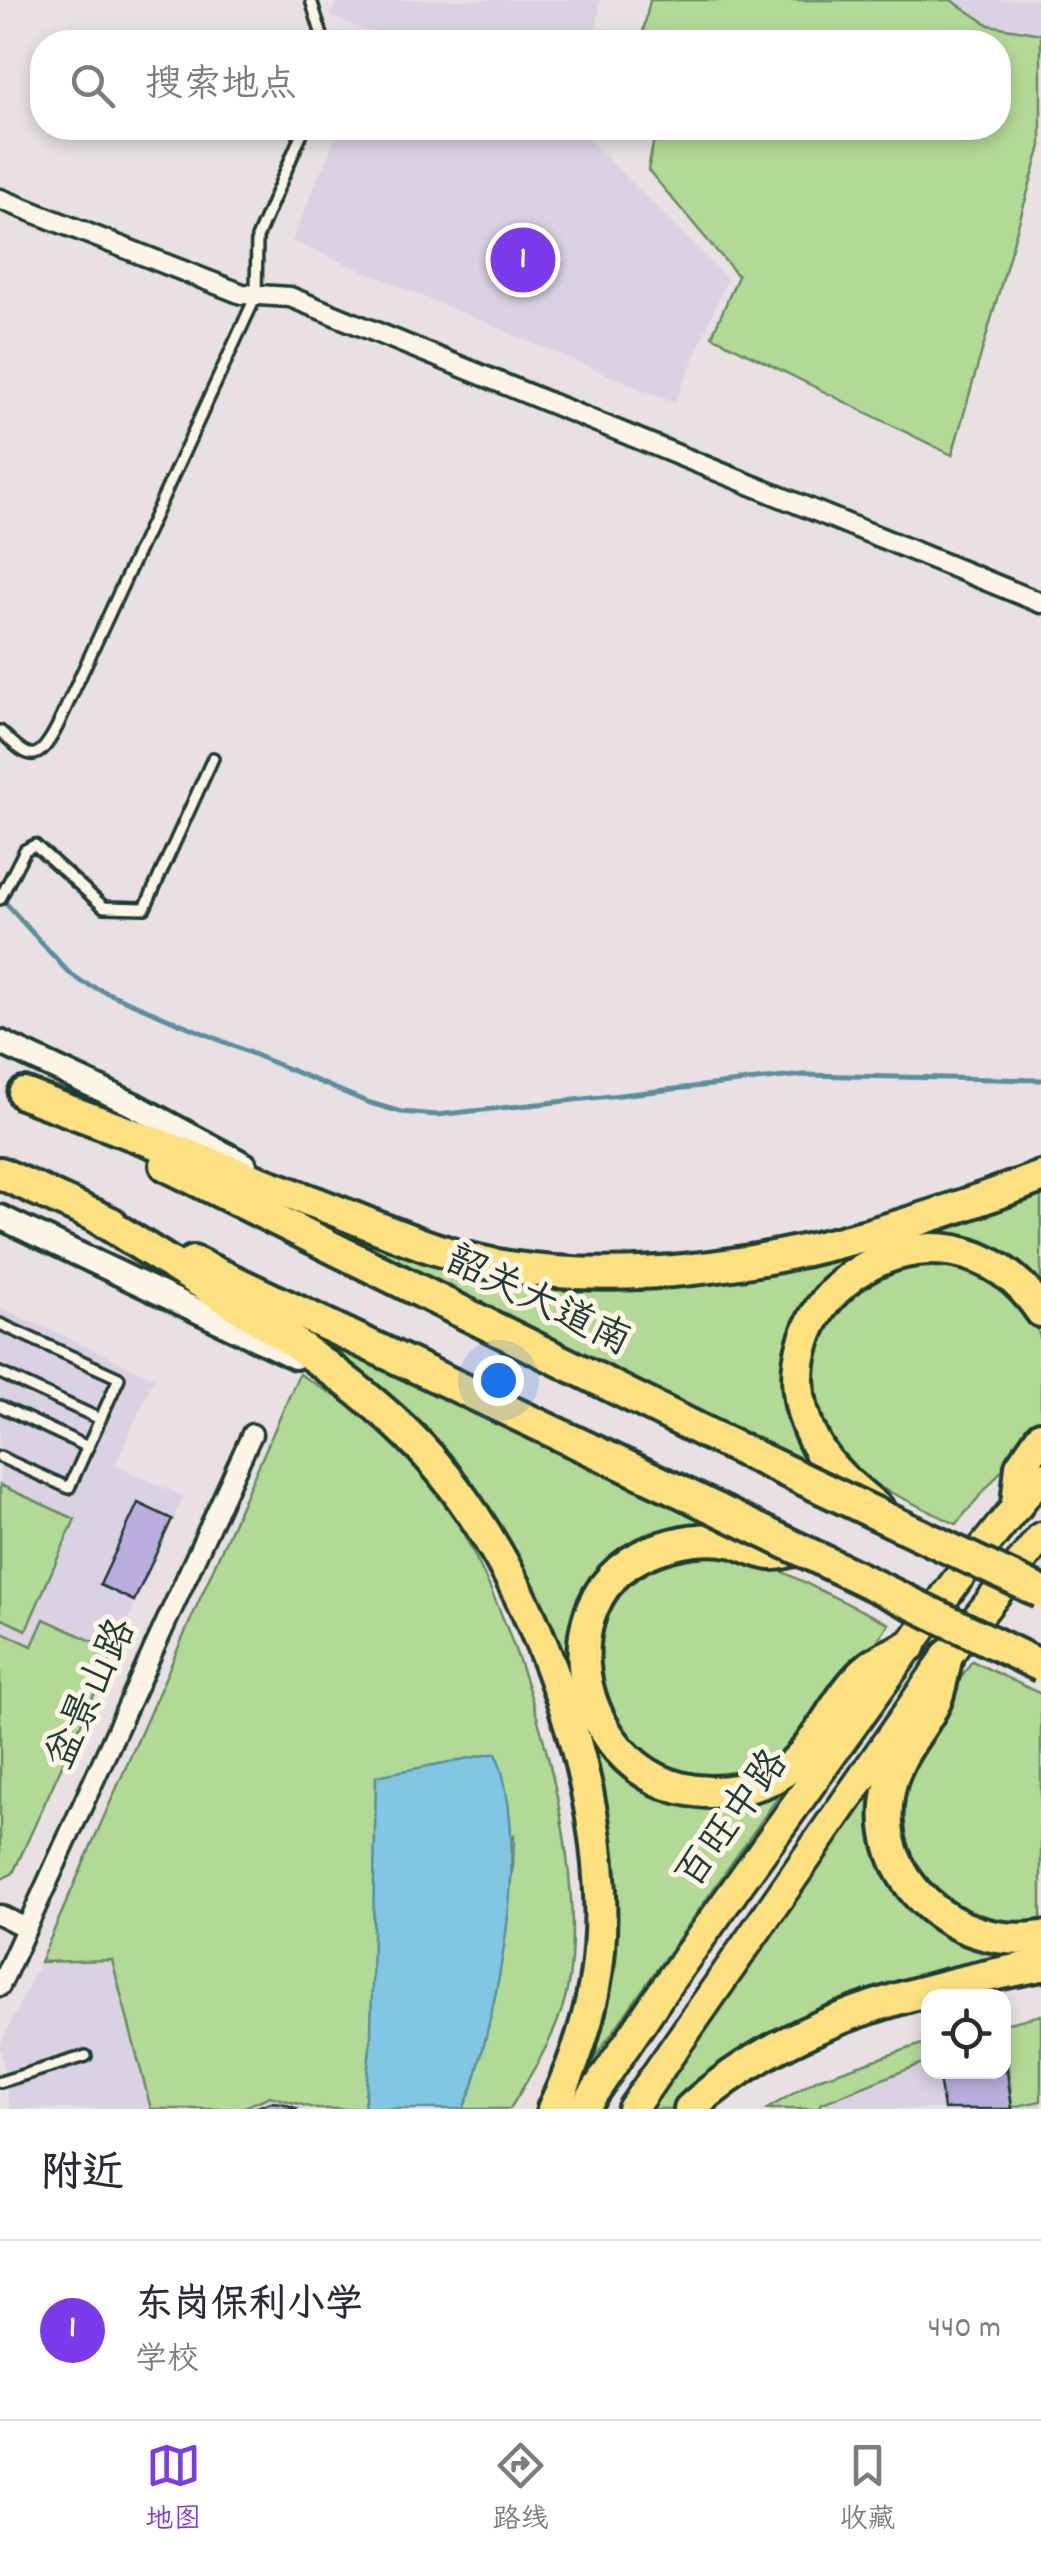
<!DOCTYPE html>
<html lang="zh">
<meta charset="utf-8">
<style>
:root{--surface:#fff;--page:#f2f2f3;--text:#2b2b33;--muted:#7c7c81;--line:#e1e1e2;--accent:#7c3aed}
body{margin:0;font-family:Dekko,"LXGW WenKai TC",sans-serif;background:var(--page);color:var(--text)}
.controls{position:absolute;right:30px;bottom:30px;display:grid;overflow:hidden;border-radius:20px;box-shadow:0 5px 15px #0003}
.controls button{width:90px;height:90px;display:grid;place-items:center;padding:0;border:0;border-bottom:2px solid var(--line);background:var(--surface);color:var(--text);font:50px sans-serif}
.you{position:absolute;left:498px;top:1380px;width:35px;height:35px;margin:-25px;border:8px solid #fff;border-radius:50%;background:#1a73e8;box-shadow:0 0 0 15px #1a73e833}
.badge{display:grid;place-items:center;width:65px;height:65px;border-radius:50%;background:var(--accent);color:#fff;font-size:32px;font-weight:700}
.pin{position:absolute;translate:-50% -50%;border:5px solid #fff;box-shadow:0 2px 10px #0006}
.list{margin:0;padding:0;list-style:none}
h2{display:flex;justify-content:space-between;align-items:center;height:130px;margin:0;padding:0 40px;font-size:42px}
h2 small{font-size:32px;font-weight:400;color:var(--muted)}
.list li{display:grid;grid-template-columns:65px 1fr auto;gap:30px;align-items:center;box-sizing:border-box;height:180px;padding:0 40px;border-top:2px solid var(--line)}
.list b{display:block;font-size:38px;white-space:nowrap}
.list p{margin:0;font-size:32px;white-space:nowrap;color:var(--muted)}
.list em{font-size:32px;font-style:normal;color:var(--muted)}
.icon{flex:none;width:55px;height:55px;fill:none;stroke:currentColor;stroke-width:2;stroke-linecap:round;stroke-linejoin:round}
.map{position:relative;flex:none;width:1041px;height:2109px;overflow:hidden}
.search{position:absolute;background:var(--surface);box-shadow:0 5px 15px #0003;left:30px;right:30px;top:30px;height:110px;display:flex;align-items:center;gap:25px;box-sizing:border-box;padding:0 35px;border-radius:40px;color:var(--muted);font-size:38px}
.sheet{height:310px;background:var(--surface)}
nav{display:flex;justify-content:space-around;align-items:center;box-sizing:border-box;height:140px;border-top:2px solid var(--line);background:var(--surface);font-size:28px;color:var(--muted)}
nav a{display:grid;justify-items:center;gap:5px}
nav .on{color:var(--accent)}
.map>svg:first-child{display:block}
.built{fill:#dad1e2}
.green{fill:#b2d995;stroke:#688b64;stroke-width:2.5}
.water{fill:#81c6e2;stroke:#5a8f9c;stroke-width:2.5}
.lines{fill:none;stroke-linecap:round;stroke-linejoin:round}
.stream{stroke:#5a8f9c;stroke-width:5}
.building{fill:#bbaedf;stroke:#1f3d34;stroke-width:2.5}
.service-casing{stroke:#1f3d34;stroke-width:16}
.minor-casing{stroke:#1f3d34;stroke-width:25}
.tertiary-casing{stroke:#1f3d34;stroke-width:30}
.primary-casing{stroke:#1f3d34;stroke-width:35}
.trunk-casing{stroke:#1f3d34;stroke-width:38}
.service{stroke:#fcf5e5;stroke-width:9}
.minor{stroke:#fcf5e5;stroke-width:18}
.tertiary{stroke:#fcf5e5;stroke-width:22}
.primary{stroke:#fde080;stroke-width:28}
.trunk{stroke:#fde080;stroke-width:30}
.trunk-bridge-casing{stroke:#1f3d34;stroke-width:38;stroke-linecap:butt}
.trunk-bridge{stroke:#fde080;stroke-width:30}
.labels{text-anchor:middle;dominant-baseline:central;stroke-width:10;stroke-linejoin:round;paint-order:stroke}
.street-label{font-size:40px;fill:#1f3d34;stroke:#fcf5e5}
</style>
<div class="map">
<svg width="1041" height="2109" viewBox="0 0 1041 2109">
<rect width="100%" height="100%" fill="#e8e0e3"/>
<filter id="ink" filterUnits="userSpaceOnUse"><feTurbulence type="fractalNoise" baseFrequency=".01" numOctaves="2"/><feDisplacementMap in="SourceGraphic" scale="20" xChannelSelector="R" yChannelSelector="G"/><feConvolveMatrix kernelMatrix="1 2 1 2 8 2 1 2 1" color-interpolation-filters="sRGB"/></filter>
<g filter="url(#ink)">
<!-- built -->
<g class="built">
<polygon points="338,0 600,0 595,42 375,42 377,35 331,16"/>
<polygon points="951,0 1041,0 1041,34 989,25"/>
<polygon points="339,128 586,128 585,136 727,279 675,403 292,241"/>
<polygon points="0,1307 154,1378 115,1465 183,1497 114,1651 45,1619 32,1646 0,1631"/>
<polygon points="112,1960 151,2109 10,2109 0,2045 40,1962"/>
<polygon points="1041,2015 1041,2109 767,2109 818,2079 928,2042 928,2072 1004,2072 1004,2024"/>
<polygon points="270,2096 287,2097 317,2109 240,2109"/>
</g>
<!-- green -->
<g class="green">
<polygon points="650,0 951,0 989,25 1041,34 1041,146 952,455 712,336 738,276 648,170 656,128 998,128 998,42 641,42"/>
<polygon points="1041,1190 1041,1291 983,1248 824,1284 799,1322 813,1462 807,1466 298,1222 289,1210 436,1260 671,1280"/>
<polygon points="908,1264 955,1264 995,1278 1035,1323 1041,1340 1041,1424 956,1524 851,1473 832,1451 811,1386 817,1341 828,1319 854,1288"/>
<polygon points="312,1334 703,1521 703,1525 607,1572 585,1711 711,1804 783,1790 591,2063 588,2062 609,1951 523,1584"/>
<path d="M299 1374C346 1402 395 1432 428 1477 513 1594 588 1836 569 1979 562 2028 535 2067 510 2109H463L481 2056 513 1866 514 1836 371 2037 364 2109H317L270 2096 240 2109H151L112 1960 40 1962Z"/>
<polygon points="0,1485 75,1519 26,1630 0,1618"/>
<polygon points="703,1550 746,1554 889,1624 818,1724 783,1762 721,1784 642,1759 596,1687 601,1625 624,1587 648,1567"/>
<polygon points="44,1619 114,1651 13,1873 0,1880 0,1631 32,1646"/>
<path d="M972 1661 1041 1694V1923C981 1931 920 1904 904 1842 902 1833 896 1821 896 1812 896 1769 948 1697 972 1661Z"/>
<polygon points="875,1782 884,1852 1004,1948 1041,1955 706,2080 672,2109 647,2109"/>
<polygon points="1041,2015 1041,2101 1012,2107 1004,2024"/>
<polygon points="928,2042 928,2061 820,2104 820,2109 767,2109 818,2079"/>
</g>
<!-- water -->
<path class="water" d="M496 1753C531 1849 500 1989 473 2086L463 2109H364L371 2037 376 1776Z"/>
<g class="lines">
<!-- stream -->
<polyline class="stream" points="2,899 68,972 84,983 367,1102 401,1112 437,1115 803,1075 1041,1080"/>
</g>
<!-- building -->
<g class="building">
<polygon points="138,1503 172,1519 134,1601 100,1585"/>
<polygon points="1004,2049 1012,2109 944,2109 938,2072 1004,2072"/>
<polygon points="271,2102 282,2103 298,2109 252,2109"/>
</g>
<g class="lines">
<defs>
<g id="service">
<polyline points="311,0 324,42"/>
<path d="M0 731C29 758 36 767 57 727L256 296 257 238 304 128"/>
<polyline points="0,899 25,850 35,845 104,907 145,908 213,758"/>
<polyline points="0,1324 119,1378 69,1488 0,1457"/>
<polyline points="0,1373 100,1419"/>
<polyline points="0,1406 88,1447"/>
<polyline points="0,2082 86,2056"/>
</g>
<g id="minor">
<polyline points="0,199 242,294 290,297 1041,603"/>
<polyline points="0,1915 26,1928"/>
<polyline points="0,1986 252,1434"/>
</g>
<g id="tertiary">
<polyline points="0,1042 132,1104 245,1165"/>
<polyline points="0,1217 295,1357"/>
</g>
<g id="primary">
<polyline points="583,2109 671,1979 956,1581 1041,1476"/>
<polyline points="632,2109 947,1656 1041,1537"/>
</g>
<g id="trunk">
<path d="M24 1094C119 1129 214 1164 308 1200 373 1224 439 1257 509 1267 688 1293 875 1241 1041 1177"/>
<polyline points="166,1165 706,1433"/>
<polyline points="0,1173 111,1223"/>
<path d="M94 1215C196 1282 310 1343 399 1426 524 1541 613 1782 599 1950 595 2007 577 2059 553 2109"/>
<polyline points="193,1262 677,1490"/>
<polyline points="1017,1505 1021,1466 1041,1437"/>
<path d="M878 1509C855 1490 829 1470 815 1443 738 1296 945 1169 1041 1311"/>
<path d="M799 1549C790 1550 779 1555 770 1554 758 1553 745 1545 734 1542 708 1535 676 1542 652 1551 517 1604 596 1843 764 1782 817 1762 830 1698 871 1666 883 1657 898 1652 911 1645"/>
<path d="M947 1656C943 1671 941 1688 935 1702 920 1733 896 1754 889 1791 871 1881 956 1951 1041 1937"/>
<path d="M690 2109C786 2020 916 1990 1041 1965"/>
</g>
</defs>
<!-- service casing -->
<use href="#service" class="service-casing"/>
<!-- minor casing -->
<use href="#minor" class="minor-casing"/>
<!-- tertiary casing -->
<use href="#tertiary" class="tertiary-casing"/>
<!-- primary casing -->
<use href="#primary" class="primary-casing"/>
<!-- trunk casing -->
<use href="#trunk" class="trunk-casing"/>
<!-- service -->
<use href="#service" class="service"/>
<!-- minor -->
<use href="#minor" class="minor"/>
<!-- tertiary -->
<use href="#tertiary" class="tertiary"/>
<!-- primary -->
<use href="#primary" class="primary"/>
<!-- trunk -->
<use href="#trunk" class="trunk"/>
<defs>
<g id="trunk-bridge">
<polyline points="706,1433 1041,1592"/>
<polyline points="677,1490 1041,1666"/>
</g>
</defs>
<!-- trunk-bridge casing -->
<use href="#trunk-bridge" class="trunk-bridge-casing"/>
<!-- trunk-bridge -->
<use href="#trunk-bridge" class="trunk-bridge"/>
</g>
</g>
<g class="labels">
<!-- street labels -->
<g class="street-label">
<text transform="translate(537 1304) rotate(26)">韶关大道南</text>
<text transform="translate(94 1695) rotate(-65)">盆景山路</text>
<text transform="translate(735 1821) rotate(-54)">百旺中路</text>
</g>
</g>
</svg>
<div class="controls">
<button><svg class="icon" aria-label="locate" viewBox="0 0 24 24"><circle cx="12" cy="12" r="6"/><path d="M12 2v4M12 18v4M2 12h4M18 12h4"/></svg></button>
</div>
<div class="you"></div>
<div class="pin badge" style="left:523px;top:260px">1</div>
<div class="search"><svg class="icon" aria-label="search" viewBox="0 0 24 24"><circle cx="10" cy="10" r="6"/><path d="M15 15l6 6"/></svg>搜索地点</div>
</div>
<section class="sheet">
<h2>附近<small></small></h2>
<ul class="list">
<li><span class="badge">1</span><div><b>东岗保利小学</b><p>学校</p></div><em>440 m</em></li>
</ul>
</section>
<nav>
<a class="on"><svg class="icon" aria-label="map" viewBox="0 0 24 24"><path d="M3 6l6-2 6 2 6-2v14l-6 2-6-2-6 2zM9 4v14M15 6v14"/></svg>地图</a>
<a><svg class="icon" aria-label="directions" viewBox="0 0 24 24"><path d="M12 3l9 9-9 9-9-9zM9 14v-3h6M13 9l2 2-2 2"/></svg>路线</a>
<a><svg class="icon" aria-label="saved" viewBox="0 0 24 24"><path d="M7 4h10v16l-5-4-5 4z"/></svg>收藏</a>
</nav>
